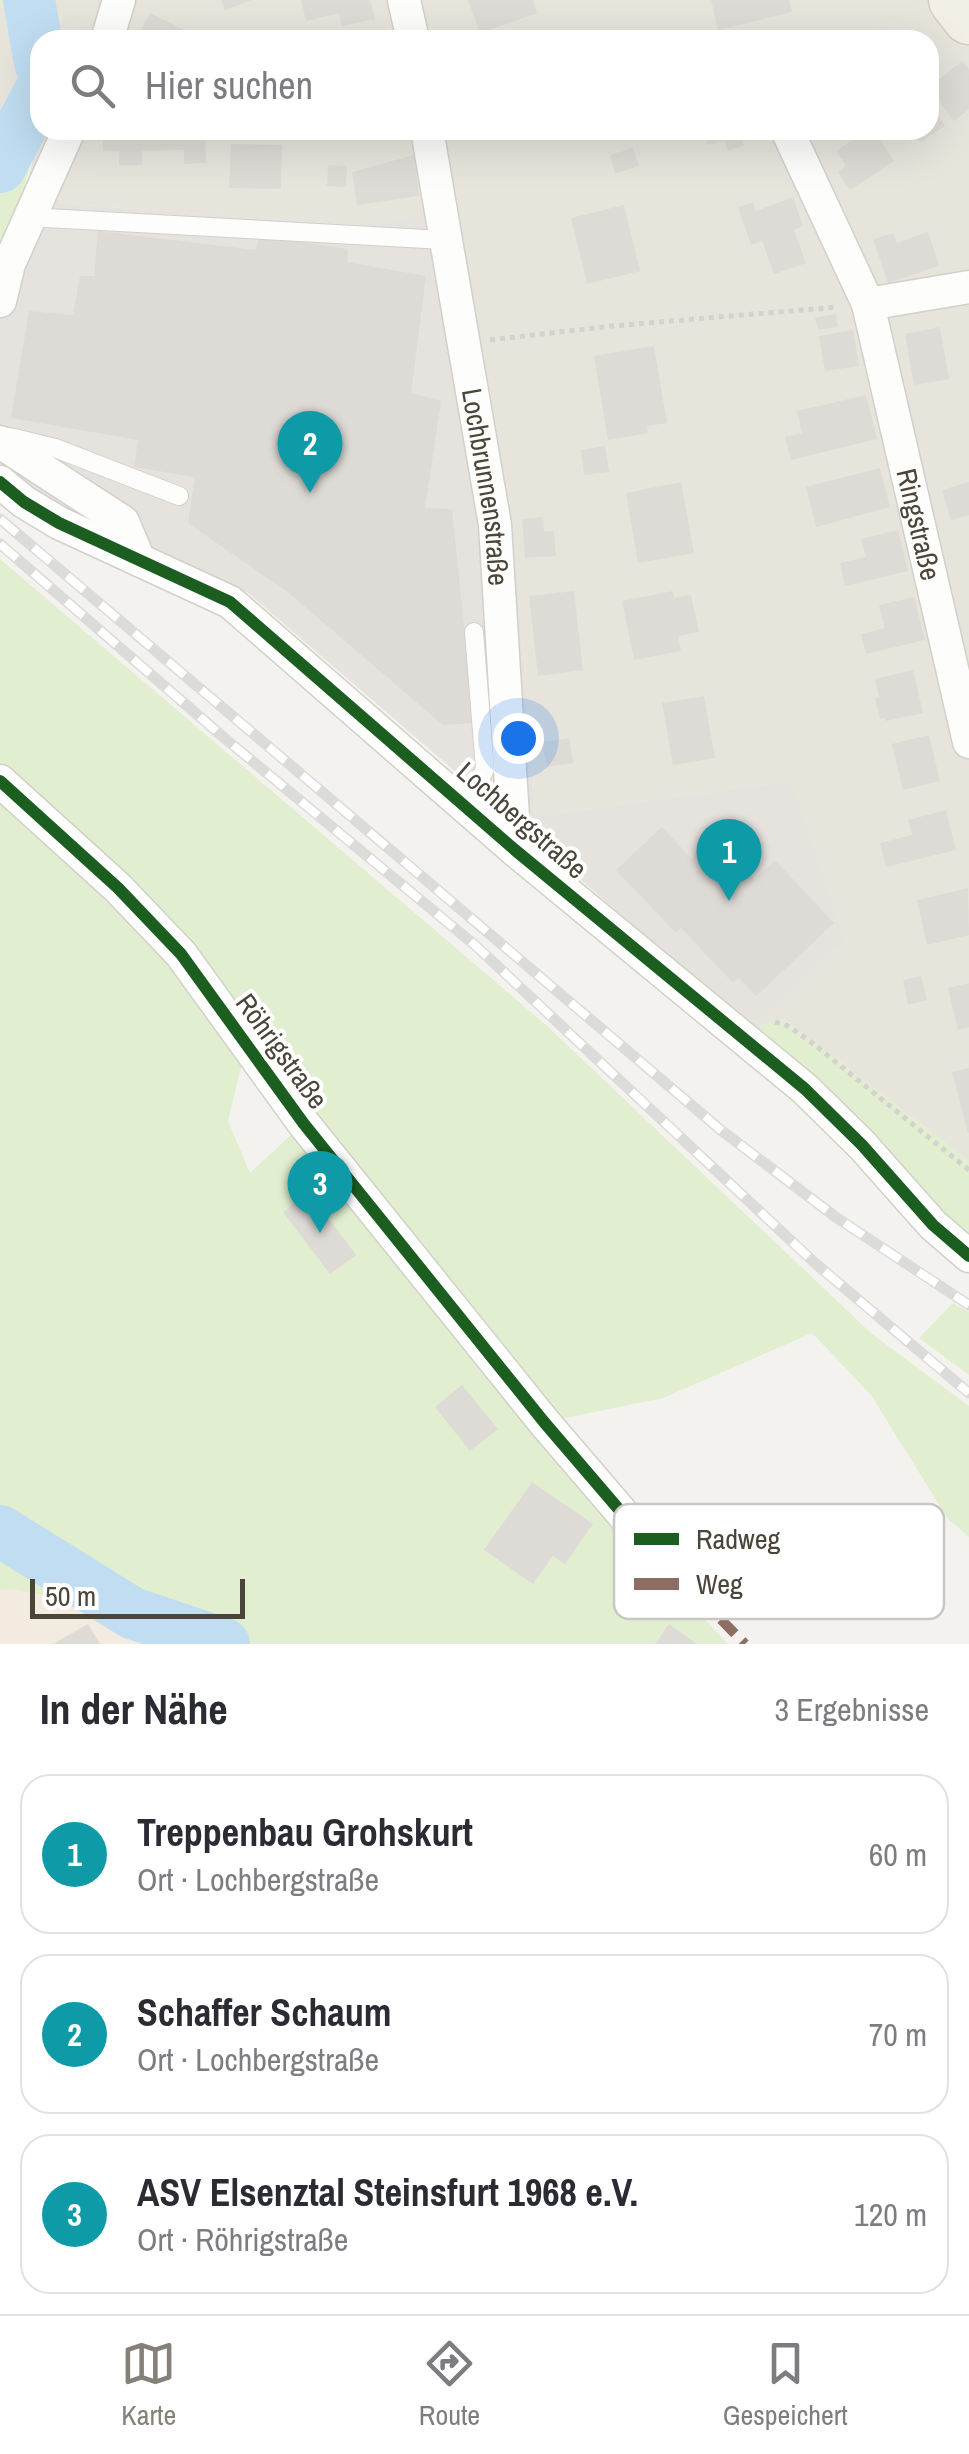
<!DOCTYPE html>
<html lang="de">
<meta charset="utf-8">
<style>
:root{--surface:#fff;--page:#f2f2f3;--text:#2b2b33;--muted:#7c7c81;--line:#e1e1e2;--accent:#868178}
body{margin:0;font-family:"Archivo Narrow",sans-serif;background:var(--page);color:var(--text)}
.scale{position:absolute;left:30px;bottom:25px;width:215px;box-sizing:border-box;padding-left:10px;border:5px solid #4b4439;border-top:0;font-size:28px;line-height:35px;white-space:nowrap;color:#4b4439;-webkit-text-stroke:8px #fff;paint-order:stroke}
.you{position:absolute;left:518px;top:738px;width:35px;height:35px;margin:-25px;border:8px solid #fff;border-radius:50%;background:#1a73e8;box-shadow:0 0 0 15px #1a73e833}
.badge{display:grid;place-items:center;width:65px;height:65px;border-radius:50%;background:var(--accent);color:#fff;font-size:32px;font-weight:700}
.pin{position:absolute;translate:-50% -82px;filter:drop-shadow(0 2px 5px #0008)}
.pin::after{content:'';position:absolute;top:52px;width:35px;height:30px;background:inherit;clip-path:polygon(0 0,100% 0,50% 100%)}
.list{margin:0;padding:0;list-style:none}
h2{display:flex;justify-content:space-between;align-items:center;height:130px;margin:0;padding:0 40px;font-size:42px}
h2 small{font-size:32px;font-weight:400;color:var(--muted)}
.list li{display:grid;grid-template-columns:65px 1fr auto;gap:30px;align-items:center;box-sizing:border-box;height:160px;margin:0 20px 20px;padding:0 20px;border:2px solid var(--line);border-radius:30px}
.list b{display:block;font-size:38px;white-space:nowrap}
.list p{margin:0;font-size:32px;white-space:nowrap;color:var(--muted)}
.list em{font-size:32px;font-style:normal;color:var(--muted)}
.icon{flex:none;width:55px;height:55px;fill:none;stroke:currentColor;stroke-width:2;stroke-linecap:round;stroke-linejoin:round}
.map{position:relative;flex:none;width:969px;height:1644px;overflow:hidden}
.search{position:absolute;background:var(--surface);box-shadow:0 10px 40px #0002;left:30px;right:30px;top:30px;height:110px;display:flex;align-items:center;gap:25px;box-sizing:border-box;padding:0 35px;border-radius:30px;color:var(--muted);font-size:38px}
.sheet{height:670px;background:var(--surface)}
nav{display:flex;justify-content:space-around;align-items:center;box-sizing:border-box;height:140px;border-top:2px solid var(--line);background:var(--surface);font-size:28px;color:var(--muted)}
nav a{display:grid;justify-items:center;gap:5px}
nav .on{color:var(--accent)}
.map>svg:first-child{display:block}
.residential{fill:#e7e4dc}
.commercial{fill:#f3ebdf}
.industrial{fill:#e6e2de}
.green{fill:#e1eecf;fill-rule:evenodd}
.lines{fill:none;stroke-linecap:round;stroke-linejoin:round}
.river{stroke:#c0ddf1;stroke-width:52}
.building{fill:#dedbd6}
.lane-casing{stroke:#d2d0cb;stroke-width:20}
.street-casing{stroke:#d2d0cb;stroke-width:35}
.primary-casing{stroke:#d6cebb;stroke-width:55}
.path{stroke:#d3d2cc;stroke-width:5;stroke-dasharray:5 5;stroke-linecap:butt}
.lane{stroke:#fdfdfc;stroke-width:18}
.street{stroke:#fdfdfc;stroke-width:32}
.primary{stroke:#f2efe6;stroke-width:52}
.rail-casing{stroke:#dbdbda;stroke-width:11}
.rail{stroke:#fff;stroke-width:8;stroke-dasharray:22;stroke-linecap:butt}
.quiet{stroke:#8d6e63;stroke-width:10;stroke-dasharray:20 10;stroke-linecap:butt}
.cycleway-casing{stroke:#fff;stroke-width:19}
.cycleway{stroke:#1b5e20;stroke-width:12}
.labels{text-anchor:middle;dominant-baseline:central;stroke-width:8;stroke-linejoin:round;paint-order:stroke}
.street-label{font-size:28px;fill:#4b4439;stroke:#fff}
.key{fill:#fff;stroke:#c9c7c4;stroke-width:2.5}
.key-label{font-size:28px;fill:#4b4439}
</style>
<div class="map">
<svg width="969" height="1644" viewBox="0 0 969 1644">
<rect width="100%" height="100%" fill="#f4f2ee"/>
<!-- residential -->
<polygon class="residential" points="0,0 969,0 969,1161 784,1019 749,1029 790,781 536,816 513,522 453,211 365,226 68,204 24,196 40,130 929,130 929,40 57,40 62,14 23,24 37,110 0,164"/>
<!-- commercial -->
<polygon class="commercial" points="14,1588 75,1601 175,1644 0,1644 0,1590"/>
<!-- industrial -->
<polygon class="industrial" points="24,196 68,204 365,226 453,210 513,522 536,816 790,781 844,940 749,1029 586,884 247,592 189,570 40,496 0,465 0,274"/>
<!-- green -->
<g class="green">
<polygon points="0,0 21,0 24,24 62,13 57,40 40,40 40,130 0,274 0,164 37,110 23,24 0,6"/>
<path d="M0 559 546 1025 872 1334 969 1406V1537L948 1519 871 1395 812 1333 663 1398 545 1422 633 1531 660 1572 728 1644H175L75 1601 14 1589 0 1590ZM246 1046 303 1124 250 1173 228 1121Z"/>
<polygon points="784,1019 969,1161 969,1236 749,1029"/>
<polygon points="953,1303 969,1312 969,1375 919,1338"/>
</g>
<g class="lines">
<!-- river -->
<g class="river">
<polyline points="29,0 40,63"/>
<polyline points="0,167 40,91"/>
<polyline points="0,1531 132,1613 224,1644"/>
</g>
</g>
<!-- building -->
<g class="building">
<polygon points="221,0 252,0 225,10"/>
<polygon points="301,0 370,0 375,19 342,26 339,13 306,21"/>
<polygon points="468,0 533,0 537,13 480,33"/>
<polygon points="711,0 789,0 792,12 718,30"/>
<polygon points="150,13 204,40 136,40"/>
<polygon points="962,61 969,69 969,109 954,121 929,88"/>
<polygon points="929,101 945,126 920,142 912,130 929,130"/>
<polygon points="103,130 205,130 206,163 184,164 184,150 142,151 142,165 119,165 119,151 103,151"/>
<polygon points="704,130 752,130 752,131 740,135 744,145 728,151 724,140 708,145"/>
<polygon points="867,130 874,130 894,161 850,190 838,172 846,166 836,151"/>
<polygon points="231,144 282,145 281,189 229,188"/>
<polygon points="633,148 639,166 615,174 610,155"/>
<polygon points="414,155 419,196 357,205 352,172"/>
<polygon points="328,165 347,166 346,187 327,186"/>
<polygon points="793,197 803,226 794,230 806,263 774,274 762,241 751,245 738,207 753,202 756,211"/>
<polygon points="624,205 640,271 587,284 571,218"/>
<polygon points="98,231 256,250 259,236 348,249 347,262 426,276 411,393 441,401 425,508 452,509 474,723 443,725 289,593 188,523 195,477 134,467 138,440 11,418 29,311 73,315 80,276 94,276"/>
<polygon points="928,232 939,266 888,283 873,239 893,233 897,243"/>
<polygon points="836,314 838,327 818,330 815,318"/>
<polygon points="940,327 949,379 914,385 905,334"/>
<polygon points="853,330 859,366 825,371 819,336"/>
<polygon points="654,346 667,423 647,426 648,433 608,440 594,356"/>
<polygon points="866,395 877,439 791,460 785,437 802,433 797,411"/>
<polygon points="605,446 609,472 584,475 581,450"/>
<polygon points="880,468 890,507 816,527 806,487"/>
<polygon points="681,482 694,553 638,563 626,493"/>
<polygon points="969,482 969,515 951,520 942,490"/>
<polygon points="543,517 544,531 554,531 556,556 525,558 522,519"/>
<polygon points="898,530 908,571 845,586 840,563 866,557 861,539"/>
<polygon points="574,591 583,670 538,676 529,596"/>
<polygon points="673,591 674,598 691,595 699,632 678,636 681,651 634,660 622,601"/>
<polygon points="914,597 925,640 866,654 861,634 885,628 879,605"/>
<polygon points="913,670 923,713 886,721 885,718 880,719 875,698 879,697 875,679"/>
<polygon points="704,696 715,758 673,765 662,703"/>
<polygon points="929,735 940,781 903,790 892,744"/>
<polygon points="569,738 573,763 547,767 542,742"/>
<polygon points="946,810 956,850 886,867 880,843 912,835 908,820"/>
<polygon points="662,827 691,858 715,836 755,879 775,860 834,923 756,996 739,978 733,983 681,928 676,933 616,870"/>
<polygon points="968,888 969,935 927,945 917,900"/>
<polygon points="921,976 927,1000 908,1005 903,980"/>
<polygon points="969,983 969,1027 958,1030 948,988"/>
<polygon points="969,1068 969,1133 968,1133 952,1072"/>
<polygon points="309,1192 356,1255 330,1274 283,1212"/>
<polygon points="462,1385 498,1429 470,1451 435,1407"/>
<polygon points="532,1482 593,1524 565,1564 553,1556 533,1584 484,1550"/>
<polygon points="88,1624 100,1644 53,1644"/>
<polygon points="669,1624 697,1644 655,1644"/>
</g>
<g class="lines">
<defs>
<g id="lane">
<polyline points="28,217 444,240"/>
<polyline points="10,437 55,448 179,496"/>
<polyline points="468,806 485,769 474,632"/>
</g>
<g id="street">
<polyline points="404,0 413,40"/>
<polyline points="107,40 119,0"/>
<path id="s1" d="M427 130 495 525 515 850"/>
<path id="s2" d="M787 130 868 304 969 742"/>
<polyline points="0,301 9,264 69,130"/>
<polyline points="868,304 969,287"/>
<polyline points="0,442 123,522 139,560"/>
<polyline points="0,482 24,502 59,523 230,602 515,850 805,1089 862,1145 933,1225 969,1256"/>
<polyline points="0,781 118,888 181,954 304,1124 544,1422 658,1555"/>
</g>
<polyline id="primary" points="955,0 969,18"/>
</defs>
<!-- lane casing -->
<use href="#lane" class="lane-casing"/>
<!-- street casing -->
<use href="#street" class="street-casing"/>
<!-- primary casing -->
<use href="#primary" class="primary-casing"/>
<!-- path -->
<g class="path">
<polyline points="490,340 612,326 838,307"/>
<polyline points="775,1022 788,1026 811,1042 969,1170"/>
</g>
<!-- lane -->
<use href="#lane" class="lane"/>
<!-- street -->
<use href="#street" class="street"/>
<!-- primary -->
<use href="#primary" class="primary"/>
<defs>
<g id="rail">
<polyline points="0,519 722,1131 837,1218 969,1305"/>
<polyline points="0,544 222,736 476,946 816,1264 969,1393"/>
</g>
</defs>
<!-- rail casing -->
<use href="#rail" class="rail-casing"/>
<!-- rail -->
<use href="#rail" class="rail"/>
<!-- quiet -->
<polyline class="quiet" points="658,1555 745,1644"/>
<defs>
<g id="cycleway">
<polyline points="0,482 24,502 59,523 230,602 515,850 805,1089 862,1145 933,1225 969,1256"/>
<polyline points="0,781 118,888 181,954 304,1124 544,1422 658,1555"/>
</g>
</defs>
<!-- cycleway casing -->
<use href="#cycleway" class="cycleway-casing"/>
<!-- cycleway -->
<use href="#cycleway" class="cycleway"/>
</g>
<g class="labels">
<!-- street labels -->
<g class="street-label">
<text stroke="none"><textPath href="#s1" startOffset="362">Lochbrunnenstraße</textPath></text>
<text stroke="none"><textPath href="#s2" startOffset="418">Ringstraße</textPath></text>
<text transform="translate(522 820) rotate(41)">Lochbergstraße</text>
<text transform="translate(282 1051) rotate(54)">Röhrigstraße</text>
</g>
</g>
<!-- legend -->
<rect x="614" y="1504" width="330" height="115" rx="15" class="key"/>
<rect x="634" y="1533" width="45" height="12" fill="#1b5e20"/>
<rect x="634" y="1578" width="45" height="12" fill="#8d6e63"/>
<g class="key-label">
<text x="696" y="1549">Radweg</text>
<text x="696" y="1594">Weg</text>
</g>
</svg>
<div class="scale">50 m</div>
<div class="you"></div>
<div class="pin badge" style="left:729px;top:901px;background:#0f9aa8">1</div>
<div class="pin badge" style="left:310px;top:493px;background:#0f9aa8">2</div>
<div class="pin badge" style="left:320px;top:1233px;background:#0f9aa8">3</div>
<div class="search"><svg class="icon" aria-label="search" viewBox="0 0 24 24"><circle cx="10" cy="10" r="6"/><path d="M15 15l6 6"/></svg>Hier suchen</div>
</div>
<section class="sheet">
<h2>In der Nähe<small>3 Ergebnisse</small></h2>
<ul class="list">
<li><span class="badge" style="background:#0f9aa8">1</span><div><b>Treppenbau Grohskurt</b><p>Ort · Lochbergstraße</p></div><em>60 m</em></li>
<li><span class="badge" style="background:#0f9aa8">2</span><div><b>Schaffer Schaum</b><p>Ort · Lochbergstraße</p></div><em>70 m</em></li>
<li><span class="badge" style="background:#0f9aa8">3</span><div><b>ASV Elsenztal Steinsfurt 1968 e.V.</b><p>Ort · Röhrigstraße</p></div><em>120 m</em></li>
</ul>
</section>
<nav>
<a class="on"><svg class="icon" aria-label="map" viewBox="0 0 24 24"><path d="M3 6l6-2 6 2 6-2v14l-6 2-6-2-6 2zM9 4v14M15 6v14"/></svg>Karte</a>
<a><svg class="icon" aria-label="directions" viewBox="0 0 24 24"><path d="M12 3l9 9-9 9-9-9zM9 14v-3h6M13 9l2 2-2 2"/></svg>Route</a>
<a><svg class="icon" aria-label="saved" viewBox="0 0 24 24"><path d="M7 4h10v16l-5-4-5 4z"/></svg>Gespeichert</a>
</nav>
